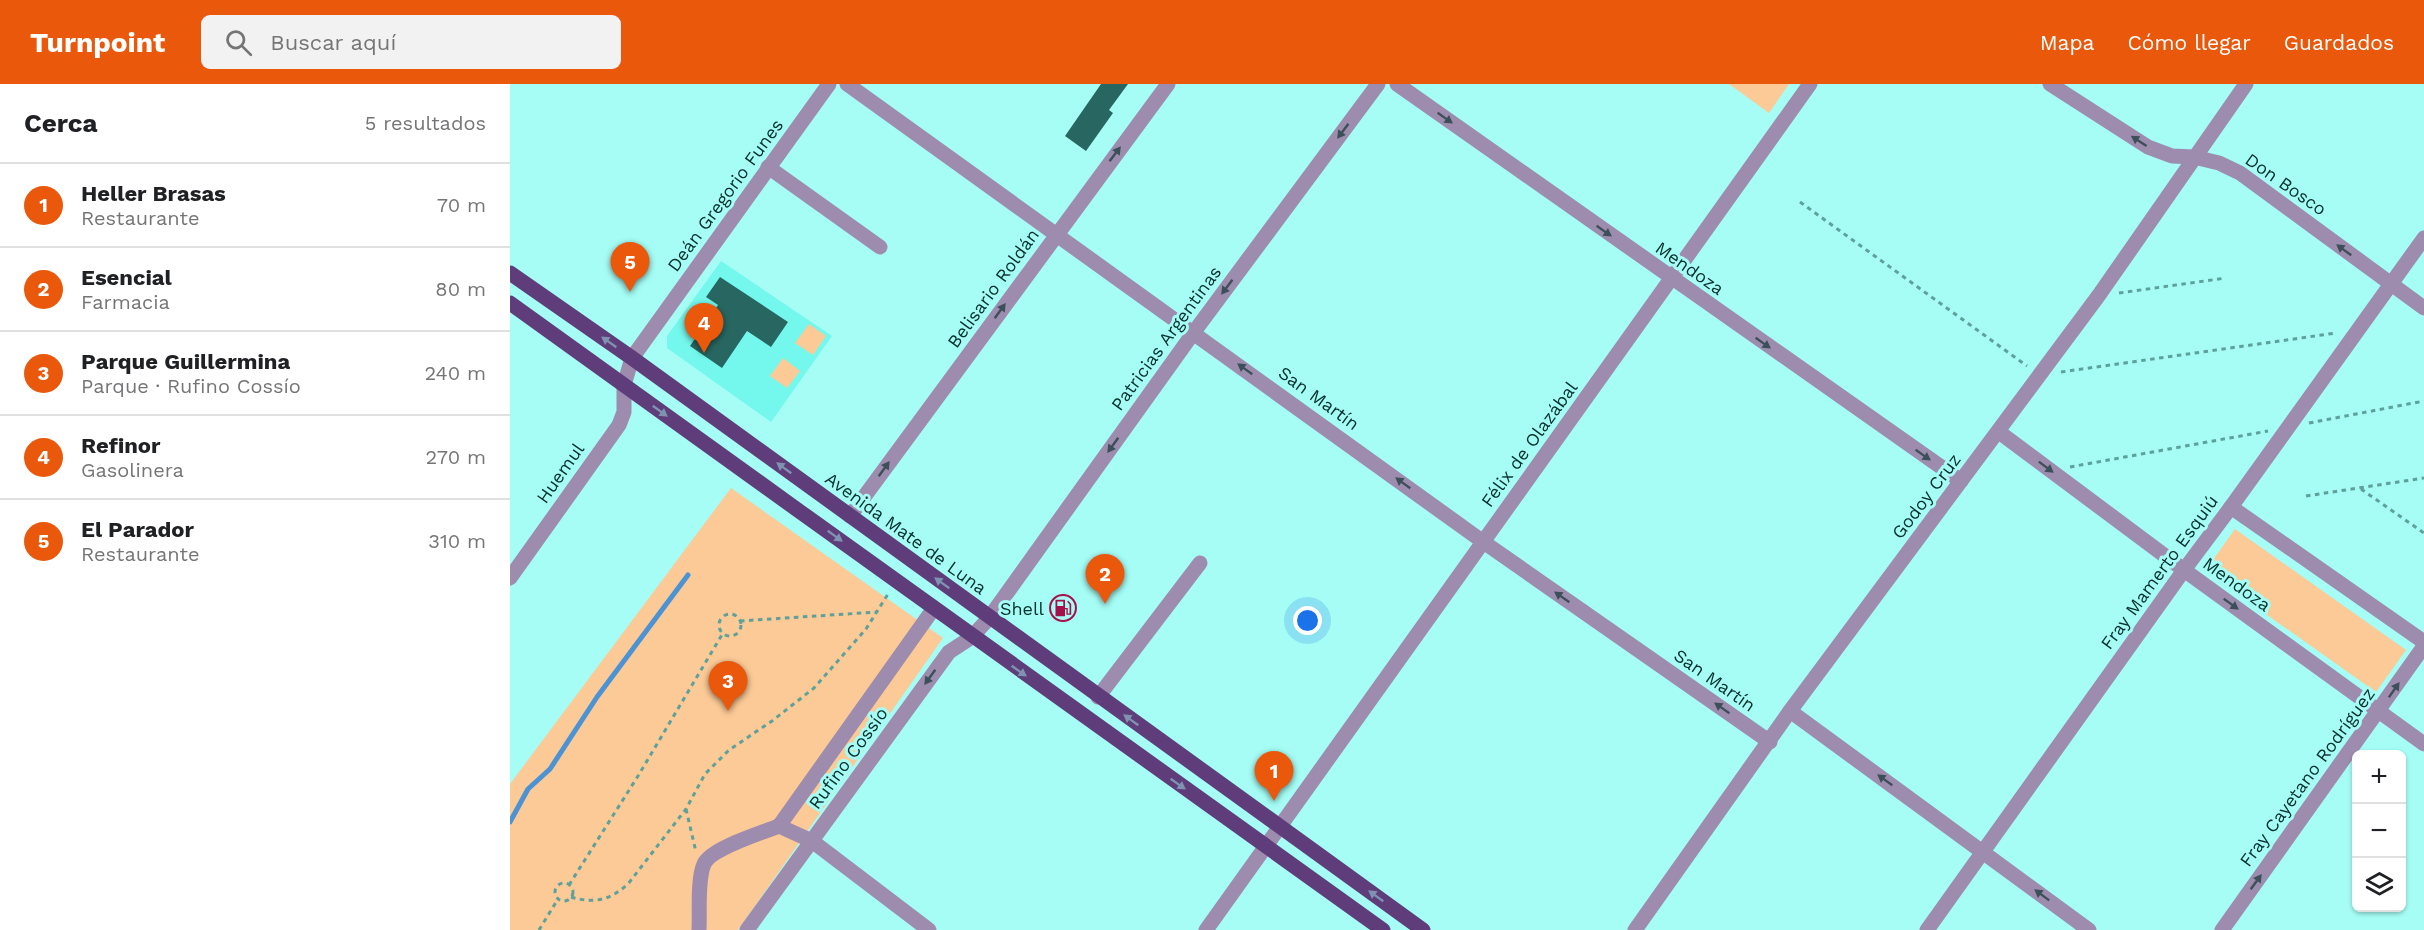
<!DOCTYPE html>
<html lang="es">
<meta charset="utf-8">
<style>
:root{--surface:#fff;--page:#f2f2f2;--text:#202124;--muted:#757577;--line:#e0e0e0;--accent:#ea580c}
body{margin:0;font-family:"Work Sans",sans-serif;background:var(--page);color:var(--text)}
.controls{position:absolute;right:18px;bottom:18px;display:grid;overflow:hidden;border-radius:9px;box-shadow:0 2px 4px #0004}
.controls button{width:54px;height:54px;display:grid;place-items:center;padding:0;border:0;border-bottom:2px solid var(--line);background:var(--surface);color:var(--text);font:30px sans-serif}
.you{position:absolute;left:798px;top:537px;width:21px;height:21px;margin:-15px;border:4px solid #fff;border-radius:50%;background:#1a73e8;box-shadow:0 0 0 9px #1a73e833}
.badge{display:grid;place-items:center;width:39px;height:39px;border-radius:50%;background:var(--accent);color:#fff;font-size:20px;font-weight:700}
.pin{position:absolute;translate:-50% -50px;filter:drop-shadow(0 2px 3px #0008)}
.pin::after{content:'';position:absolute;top:32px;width:21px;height:18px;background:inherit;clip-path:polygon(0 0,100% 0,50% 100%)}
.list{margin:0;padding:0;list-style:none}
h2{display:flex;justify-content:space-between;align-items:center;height:78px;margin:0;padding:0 24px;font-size:26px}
h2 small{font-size:20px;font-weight:400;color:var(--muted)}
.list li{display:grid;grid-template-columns:39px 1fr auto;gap:18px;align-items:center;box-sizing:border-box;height:84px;padding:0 24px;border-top:2px solid var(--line)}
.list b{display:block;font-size:22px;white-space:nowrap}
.list p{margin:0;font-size:20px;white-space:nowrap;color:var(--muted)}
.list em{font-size:20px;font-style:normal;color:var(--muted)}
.icon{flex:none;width:33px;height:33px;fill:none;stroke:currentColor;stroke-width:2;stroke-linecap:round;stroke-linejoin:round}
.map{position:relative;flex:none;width:1914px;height:846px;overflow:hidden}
header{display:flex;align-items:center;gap:36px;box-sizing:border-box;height:84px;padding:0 30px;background:var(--accent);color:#fff}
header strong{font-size:28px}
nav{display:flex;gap:33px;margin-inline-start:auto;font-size:21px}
.search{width:420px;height:54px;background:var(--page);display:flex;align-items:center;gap:15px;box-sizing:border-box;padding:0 21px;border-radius:9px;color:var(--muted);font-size:22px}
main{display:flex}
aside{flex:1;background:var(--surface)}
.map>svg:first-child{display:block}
.built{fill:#74f7ec}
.green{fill:#fbca96}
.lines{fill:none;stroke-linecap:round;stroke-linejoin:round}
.stream{stroke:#4b93d4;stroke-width:5}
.building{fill:#286761}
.path{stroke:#5ea19b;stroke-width:3;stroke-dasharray:4.5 4.5;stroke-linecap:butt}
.minor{stroke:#9e8caf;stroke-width:15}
.major{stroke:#5f3d7a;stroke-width:15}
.oneway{fill:#3c505a}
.oneway2{fill:#7e93b1}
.labels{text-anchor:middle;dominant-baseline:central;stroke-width:6;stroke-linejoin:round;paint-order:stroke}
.street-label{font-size:18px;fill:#072f2c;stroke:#a5fdf5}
.poi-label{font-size:18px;fill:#072f2c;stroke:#a5fdf5;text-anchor:end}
</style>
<header>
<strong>Turnpoint</strong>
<div class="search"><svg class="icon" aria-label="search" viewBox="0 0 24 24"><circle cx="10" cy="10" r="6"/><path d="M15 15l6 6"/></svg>Buscar aquí</div>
<nav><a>Mapa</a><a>Cómo llegar</a><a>Guardados</a></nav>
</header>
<main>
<aside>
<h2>Cerca<small>5 resultados</small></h2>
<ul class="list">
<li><span class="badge">1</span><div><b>Heller Brasas</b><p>Restaurante</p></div><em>70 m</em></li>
<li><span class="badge">2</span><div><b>Esencial</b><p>Farmacia</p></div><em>80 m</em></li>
<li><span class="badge">3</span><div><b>Parque Guillermina</b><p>Parque · Rufino Cossío</p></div><em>240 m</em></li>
<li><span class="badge">4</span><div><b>Refinor</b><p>Gasolinera</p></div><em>270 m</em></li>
<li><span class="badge">5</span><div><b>El Parador</b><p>Restaurante</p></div><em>310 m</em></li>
</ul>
</aside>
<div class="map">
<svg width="1914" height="846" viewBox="0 0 1914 846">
<rect width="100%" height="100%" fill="#a5fdf5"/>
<!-- built -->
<polygon class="built" points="211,177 322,252 261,338 157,264 157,252"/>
<!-- green -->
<g class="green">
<polygon points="1219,0 1279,0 1259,29"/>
<polygon points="299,240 316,252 303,271 285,259"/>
<polygon points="273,274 290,287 277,304 260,292"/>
<polygon points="221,404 433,554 228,846 0,846 0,700"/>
<polygon points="1725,445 1896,566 1866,608 1695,487"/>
</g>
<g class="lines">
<!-- stream -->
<polyline class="stream" points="0,738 18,705 40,685 87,613 178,491"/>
</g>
<!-- building -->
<g class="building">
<polygon points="591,0 618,0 599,26 603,29 576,67 555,52"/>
<polygon points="210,193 278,238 261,263 237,247 212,284 180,262 208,221 196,213"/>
</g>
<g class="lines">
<!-- path -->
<g class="path">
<polyline points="1290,118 1517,282"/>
<polyline points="1609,209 1716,194"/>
<polyline points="1551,288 1826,249"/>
<polyline points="1799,339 1914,317"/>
<polyline points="1560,383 1758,347"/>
<polyline points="1851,405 1914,449"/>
<polyline points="1796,412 1914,394"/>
<circle cx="220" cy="541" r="11"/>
<polyline points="230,537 367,528"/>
<polyline points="176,725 186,768"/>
<circle cx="54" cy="808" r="9"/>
<polyline points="59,801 128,692 213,549"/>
<path d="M61 813C85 820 100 816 118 800L176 725 195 690 219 666 262 637 304 604 356 545 378 510"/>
<polyline points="29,846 48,815"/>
</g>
<!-- minor -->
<g class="minor">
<polyline points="337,0 972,457 1260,658"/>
<polyline points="887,0 1451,397"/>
<polyline points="1540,0 1638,63 1662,72 1684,73 1709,79 1730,89 1914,224"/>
<polyline points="258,83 370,163"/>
<polyline points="1489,348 1674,486 1914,660"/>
<polyline points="1721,423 1914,558"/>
<polyline points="340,432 658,0"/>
<polyline points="0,494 109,341 114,328 114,301 122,274 319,0"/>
<polyline points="588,613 690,479"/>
<polyline points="1280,627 1579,846"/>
<polyline points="269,742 424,524"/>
<path d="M189 846C190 828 187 796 194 780 201 764 252 749 269 742L302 757 419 846"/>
<polyline points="237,846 439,568 462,553 479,534 684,248 868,0"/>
<polyline points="696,846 1300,0"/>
<polyline points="1125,846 1280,627 1589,211 1736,0"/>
<polyline points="1417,846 1674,486 1721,423 1914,154"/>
<polyline points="1712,846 1914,562"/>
</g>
<!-- major -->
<g class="major">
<polyline points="0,189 122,274 913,846"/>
<path d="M0 219C291 428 581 638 873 846"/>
</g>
</g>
<!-- one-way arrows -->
<defs><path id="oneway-solid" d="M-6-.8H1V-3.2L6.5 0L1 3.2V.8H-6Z" transform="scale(1.5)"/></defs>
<g class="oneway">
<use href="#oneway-solid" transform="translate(935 34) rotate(35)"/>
<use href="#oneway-solid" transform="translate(833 47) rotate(127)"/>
<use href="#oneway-solid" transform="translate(1629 57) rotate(-147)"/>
<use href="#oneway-solid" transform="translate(605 70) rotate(-53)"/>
<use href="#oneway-solid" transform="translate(1094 147) rotate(35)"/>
<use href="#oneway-solid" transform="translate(1834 166) rotate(-144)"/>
<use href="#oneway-solid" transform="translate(717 203) rotate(127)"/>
<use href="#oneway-solid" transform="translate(490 227) rotate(-54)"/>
<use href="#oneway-solid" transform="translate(1253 259) rotate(35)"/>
<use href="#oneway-solid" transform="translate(735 285) rotate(-144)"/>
<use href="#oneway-solid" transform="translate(603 361) rotate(126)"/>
<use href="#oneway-solid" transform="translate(1413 371) rotate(35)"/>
<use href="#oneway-solid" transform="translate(1536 383) rotate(37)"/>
<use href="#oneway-solid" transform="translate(374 385) rotate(-54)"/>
<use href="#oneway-solid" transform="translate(893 399) rotate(-144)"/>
<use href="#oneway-solid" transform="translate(1052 513) rotate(-145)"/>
<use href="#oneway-solid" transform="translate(1721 520) rotate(36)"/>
<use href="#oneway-solid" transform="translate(420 593) rotate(126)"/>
<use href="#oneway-solid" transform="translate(1884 606) rotate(-55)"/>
<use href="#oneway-solid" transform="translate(1212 624) rotate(-145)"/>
<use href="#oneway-solid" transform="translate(1375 696) rotate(-144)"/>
<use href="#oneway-solid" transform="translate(1746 798) rotate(-54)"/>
<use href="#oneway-solid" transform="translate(1532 811) rotate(-143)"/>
</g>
<g class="oneway2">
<use href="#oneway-solid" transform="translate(99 258) rotate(-145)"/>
<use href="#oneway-solid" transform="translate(150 327) rotate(36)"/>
<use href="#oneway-solid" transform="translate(274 384) rotate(-144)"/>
<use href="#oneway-solid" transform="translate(325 452) rotate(36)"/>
<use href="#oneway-solid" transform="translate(432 499) rotate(-144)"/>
<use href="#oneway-solid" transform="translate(509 587) rotate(35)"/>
<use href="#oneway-solid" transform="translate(621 636) rotate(-144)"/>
<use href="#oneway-solid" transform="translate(668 700) rotate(35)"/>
<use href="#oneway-solid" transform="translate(866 812) rotate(-144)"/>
</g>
<!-- icons -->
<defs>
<symbol id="fuel-ring" viewBox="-11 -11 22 22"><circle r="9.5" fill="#a5fdf5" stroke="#a61048" stroke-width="1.5"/><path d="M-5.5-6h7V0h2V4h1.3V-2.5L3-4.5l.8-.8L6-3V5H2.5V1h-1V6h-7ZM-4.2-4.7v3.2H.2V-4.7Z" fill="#a61048"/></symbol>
</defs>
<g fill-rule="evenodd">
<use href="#fuel-ring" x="538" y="509" width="30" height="30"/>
</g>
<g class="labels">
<!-- street labels -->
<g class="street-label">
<text transform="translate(1776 100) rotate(35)">Don Bosco</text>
<text transform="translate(215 111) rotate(-54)">Deán Gregorio Funes</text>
<text transform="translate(1180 184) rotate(35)">Mendoza</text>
<text transform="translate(483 204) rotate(-54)">Belisario Roldán</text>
<text transform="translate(656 254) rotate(-54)">Patricias Argentinas</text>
<text transform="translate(809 314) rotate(36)">San Martín</text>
<text transform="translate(1019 360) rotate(-54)">Félix de Olazábal</text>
<text transform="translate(50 389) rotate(-55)">Huemul</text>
<text transform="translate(1416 412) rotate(-53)">Godoy Cruz</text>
<text transform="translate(396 449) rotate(36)">Avenida Mate de Luna</text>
<text transform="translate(1649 488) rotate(-54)">Fray Mamerto Esquiú</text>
<text transform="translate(1727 500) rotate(36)">Mendoza</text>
<text transform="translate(1205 596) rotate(35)">San Martín</text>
<text transform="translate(338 674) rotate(-54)">Rufino Cossío</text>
<text transform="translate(1797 693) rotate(-54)">Fray Cayetano Rodríguez</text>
</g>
<!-- poi labels -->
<g class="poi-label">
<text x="534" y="524">Shell</text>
</g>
</g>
</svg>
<div class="controls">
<button>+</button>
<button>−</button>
<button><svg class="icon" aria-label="layers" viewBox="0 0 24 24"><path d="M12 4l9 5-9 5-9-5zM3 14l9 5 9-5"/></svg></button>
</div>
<div class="you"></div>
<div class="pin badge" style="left:764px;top:717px">1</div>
<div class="pin badge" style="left:595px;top:520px">2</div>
<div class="pin badge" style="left:218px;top:627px">3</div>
<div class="pin badge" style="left:194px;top:269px">4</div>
<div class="pin badge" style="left:120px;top:208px">5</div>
</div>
</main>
